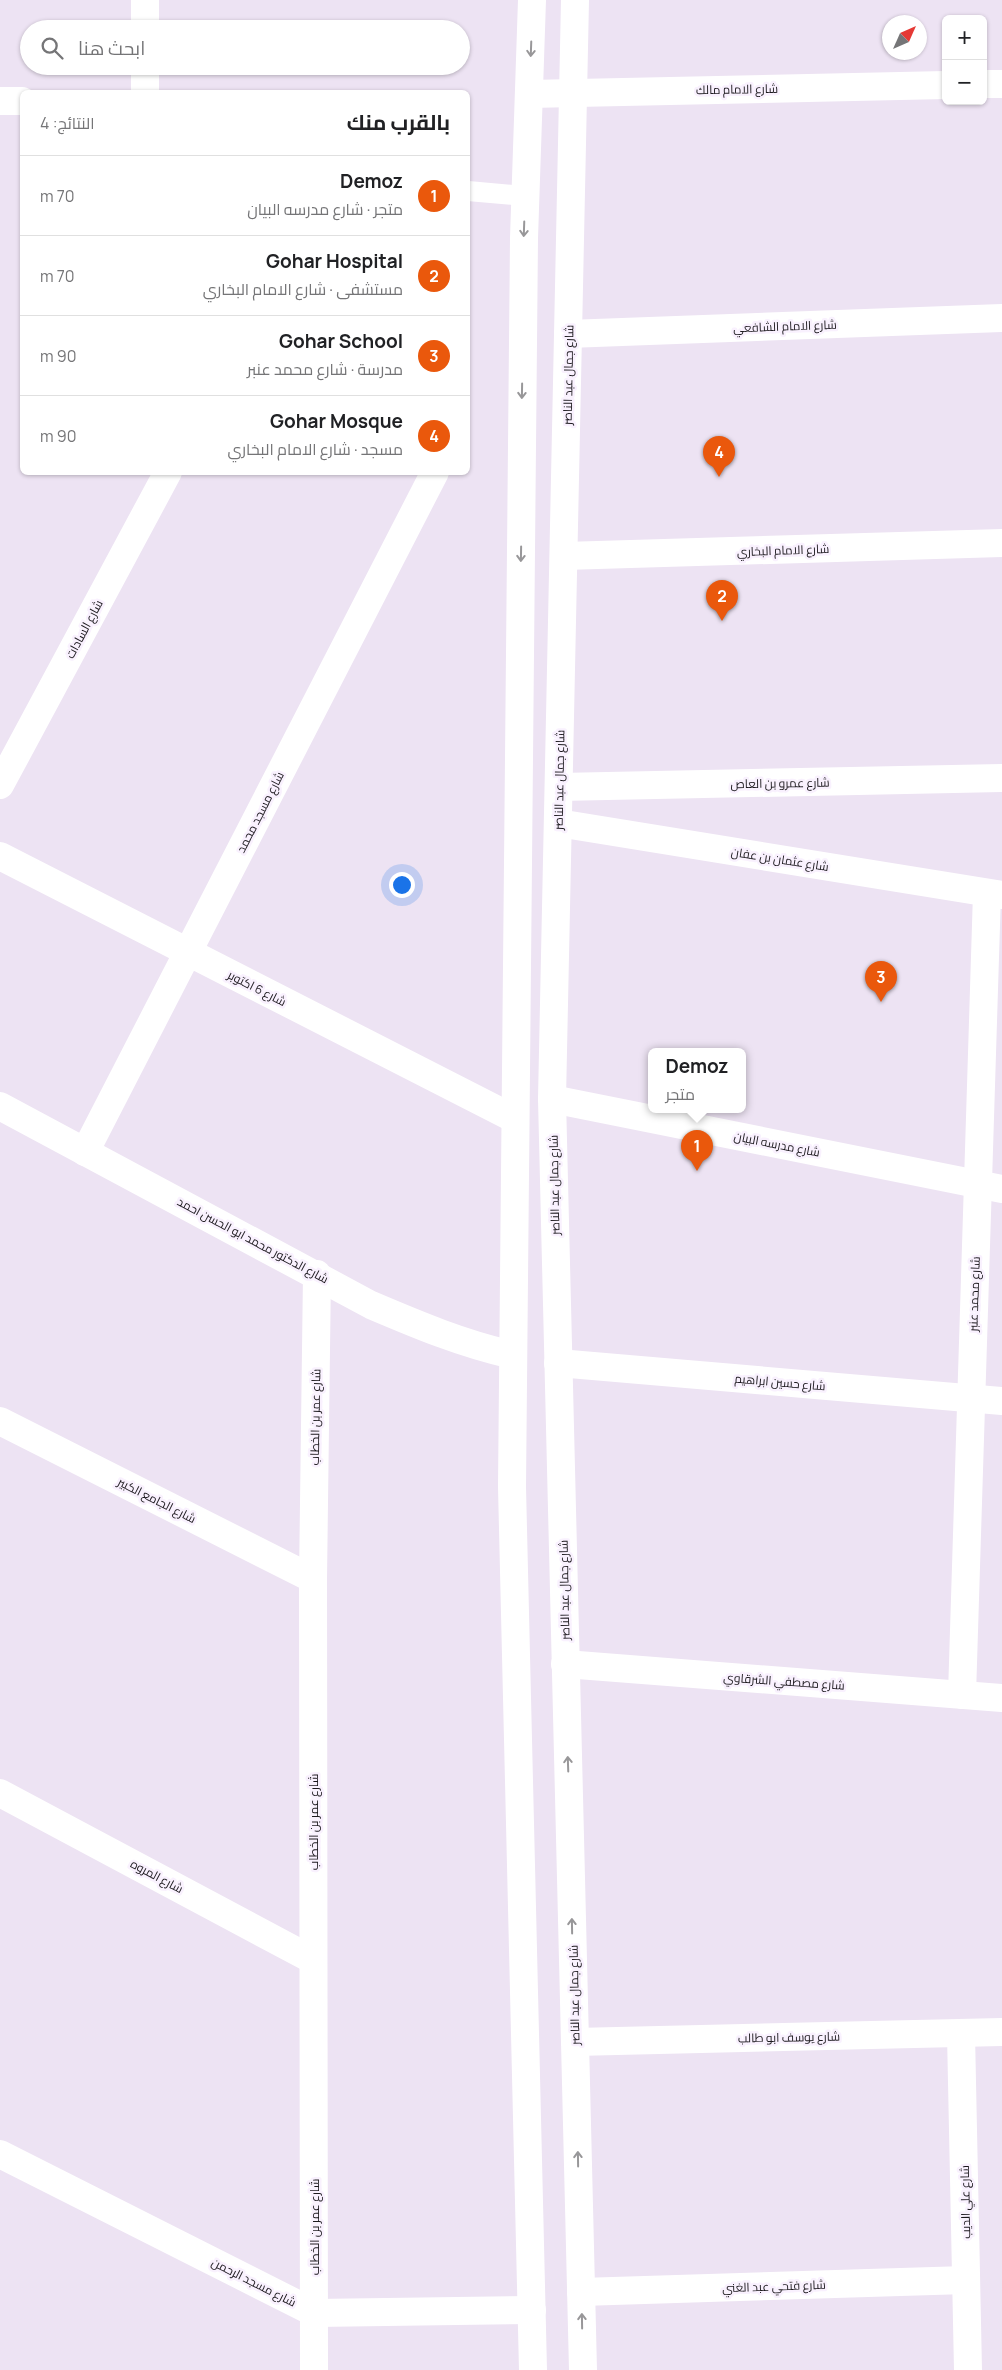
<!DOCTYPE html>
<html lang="ar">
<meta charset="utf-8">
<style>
:root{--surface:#fff;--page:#f2f2f2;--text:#202124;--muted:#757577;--line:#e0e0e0;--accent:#ea580c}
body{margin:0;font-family:Manrope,Cairo,sans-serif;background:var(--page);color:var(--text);direction:rtl}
.controls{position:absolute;right:15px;top:15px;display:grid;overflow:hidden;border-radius:8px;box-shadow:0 1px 4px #0004}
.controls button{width:45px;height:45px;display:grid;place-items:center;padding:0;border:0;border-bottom:1px solid var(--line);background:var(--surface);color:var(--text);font:25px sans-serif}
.compass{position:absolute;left:882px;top:15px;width:45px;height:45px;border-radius:50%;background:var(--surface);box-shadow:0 1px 4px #0004;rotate:45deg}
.you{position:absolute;left:401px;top:884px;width:18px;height:18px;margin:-12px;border:4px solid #fff;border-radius:50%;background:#1a73e8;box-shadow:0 0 0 8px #1a73e833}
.badge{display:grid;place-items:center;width:32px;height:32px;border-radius:50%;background:var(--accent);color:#fff;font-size:16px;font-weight:700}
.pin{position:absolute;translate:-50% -41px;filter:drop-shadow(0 1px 2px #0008)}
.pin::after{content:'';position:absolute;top:26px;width:18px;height:15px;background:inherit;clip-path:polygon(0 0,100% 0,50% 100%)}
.popup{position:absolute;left:648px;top:1048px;width:98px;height:65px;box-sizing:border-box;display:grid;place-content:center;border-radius:8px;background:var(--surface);filter:drop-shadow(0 1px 4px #0005);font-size:16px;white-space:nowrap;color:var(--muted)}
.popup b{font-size:19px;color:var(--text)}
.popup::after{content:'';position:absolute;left:50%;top:100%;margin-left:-10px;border:10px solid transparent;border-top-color:var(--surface)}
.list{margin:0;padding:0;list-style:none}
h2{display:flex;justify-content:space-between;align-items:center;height:65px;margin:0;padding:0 20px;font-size:21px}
h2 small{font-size:16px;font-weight:400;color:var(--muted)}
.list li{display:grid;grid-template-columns:32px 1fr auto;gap:15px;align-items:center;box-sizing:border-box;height:80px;padding:0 20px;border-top:1px solid var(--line)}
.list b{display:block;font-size:19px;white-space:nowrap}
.list p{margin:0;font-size:16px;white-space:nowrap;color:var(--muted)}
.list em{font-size:16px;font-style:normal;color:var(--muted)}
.icon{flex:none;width:28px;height:28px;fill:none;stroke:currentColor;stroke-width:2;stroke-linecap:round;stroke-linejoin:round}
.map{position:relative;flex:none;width:1002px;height:2370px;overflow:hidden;direction:ltr}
.search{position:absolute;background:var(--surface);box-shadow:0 1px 4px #0004;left:20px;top:20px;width:450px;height:55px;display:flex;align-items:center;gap:12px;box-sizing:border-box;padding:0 18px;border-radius:28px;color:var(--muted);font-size:19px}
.panel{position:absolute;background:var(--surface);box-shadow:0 1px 4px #0004;left:20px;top:90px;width:450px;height:385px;border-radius:8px;direction:rtl}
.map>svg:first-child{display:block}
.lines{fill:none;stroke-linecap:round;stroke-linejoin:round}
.lane{stroke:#fff;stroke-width:20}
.street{stroke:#fff;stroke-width:28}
.oneway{stroke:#989799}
.labels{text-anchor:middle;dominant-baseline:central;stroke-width:5;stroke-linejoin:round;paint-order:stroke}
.street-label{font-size:12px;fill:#1b181d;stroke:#f9f1fe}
</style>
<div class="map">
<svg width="1002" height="2370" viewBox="0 0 1002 2370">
<rect width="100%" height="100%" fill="#ede3f3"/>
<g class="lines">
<!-- lane -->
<polyline class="lane" points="468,191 525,196"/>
<!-- street -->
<g class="street">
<polyline points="145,0 145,29"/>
<polyline points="532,0 524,238 512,1487 533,2370"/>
<polyline points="575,0 552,1099 583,2370"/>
<polyline points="145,66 145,92"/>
<polyline points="983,84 1002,84"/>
<polyline points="529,94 946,85"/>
<polyline points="0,101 22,101"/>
<polyline points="568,334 1002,318"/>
<polyline points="564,556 1002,543"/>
<polyline points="0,785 168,472"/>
<polyline points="559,787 1002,778"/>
<polyline points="558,823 1002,895"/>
<polyline points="0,856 515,1119"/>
<polyline points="552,1099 1002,1189"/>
<path d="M0 1106 371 1305C418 1325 463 1344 513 1355"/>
<polyline points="85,1152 435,472"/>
<polyline points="558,1363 1002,1401"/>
<polyline points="0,1421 313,1579"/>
<polyline points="565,1664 1002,1698"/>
<polyline points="962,1695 987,893"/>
<polyline points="0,1793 313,1960"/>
<polyline points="961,2034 968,2370"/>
<polyline points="575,2042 1002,2032"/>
<polyline points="0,2154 315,2313 532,2310"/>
<polyline points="581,2292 966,2280"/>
<polyline points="314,2370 313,1579 317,1274"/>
</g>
</g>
<!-- one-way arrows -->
<defs><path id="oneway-shaft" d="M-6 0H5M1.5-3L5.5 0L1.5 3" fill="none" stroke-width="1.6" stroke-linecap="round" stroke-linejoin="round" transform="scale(1.25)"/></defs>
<g class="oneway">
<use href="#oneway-shaft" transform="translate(531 49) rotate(92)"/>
<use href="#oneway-shaft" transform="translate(524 229) rotate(92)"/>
<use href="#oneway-shaft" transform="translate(522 391) rotate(91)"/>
<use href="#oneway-shaft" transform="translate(521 554) rotate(91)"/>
<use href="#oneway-shaft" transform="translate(568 1764) rotate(-92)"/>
<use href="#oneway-shaft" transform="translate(572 1926) rotate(-91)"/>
<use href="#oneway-shaft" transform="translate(578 2159) rotate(-91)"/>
<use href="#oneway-shaft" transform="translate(582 2321) rotate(-91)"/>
</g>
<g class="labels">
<!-- street labels -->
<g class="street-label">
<text transform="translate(737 89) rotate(-1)">شارع الامام مالك</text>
<text transform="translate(785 326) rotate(-2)">شارع الامام الشافعي</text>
<text transform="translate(568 375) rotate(-89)">شارع جمال عبد الناصر</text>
<text transform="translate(783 550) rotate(-2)">شارع الامام البخاري</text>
<text transform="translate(84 629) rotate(-62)">شارع السادات</text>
<text transform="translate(559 780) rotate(-89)">شارع جمال عبد الناصر</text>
<text transform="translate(780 783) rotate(-1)">شارع عمرو بن العاص</text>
<text transform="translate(260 812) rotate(-63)">شارع مسجد محمد</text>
<text transform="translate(780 859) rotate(9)">شارع عثمان بن عفان</text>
<text transform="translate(257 988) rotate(27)">شارع 6 اكتوبر</text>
<text transform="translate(777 1144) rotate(11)">شارع مدرسه البيان</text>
<text transform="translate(554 1185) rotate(-91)">شارع جمال عبد الناصر</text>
<text transform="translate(253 1240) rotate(28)">شارع الدكتور محمد ابو الحسن احمد</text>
<text transform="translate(974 1294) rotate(-88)">شارع محمد عنبر</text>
<text transform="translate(780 1382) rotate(5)">شارع حسين ابراهيم</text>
<text transform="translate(315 1417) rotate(-89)">شارع عمر بن الخطاب</text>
<text transform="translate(157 1500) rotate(27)">شارع الجامع الكبير</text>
<text transform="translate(564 1590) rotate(-91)">شارع جمال عبد الناصر</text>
<text transform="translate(784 1681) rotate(4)">شارع مصطفي الشرقاوي</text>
<text transform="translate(313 1822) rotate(-90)">شارع عمر بن الخطاب</text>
<text transform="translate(157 1876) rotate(28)">شارع المروه</text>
<text transform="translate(574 1995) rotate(-91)">شارع جمال عبد الناصر</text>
<text transform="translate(789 2037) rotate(-1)">شارع يوسف ابو طالب</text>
<text transform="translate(965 2202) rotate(-91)">شارع علي الديب</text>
<text transform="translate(314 2227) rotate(-90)">شارع عمر بن الخطاب</text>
<text transform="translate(254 2282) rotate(27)">شارع مسجد الرحمن</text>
<text transform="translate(774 2286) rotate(-2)">شارع فتحي عبد الغني</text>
</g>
</g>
</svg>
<div class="controls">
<button>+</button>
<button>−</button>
</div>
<svg class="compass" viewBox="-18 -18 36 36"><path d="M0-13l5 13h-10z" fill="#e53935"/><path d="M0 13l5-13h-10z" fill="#757577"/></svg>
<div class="you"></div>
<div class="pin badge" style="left:697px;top:1171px">1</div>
<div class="popup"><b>Demoz</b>متجر</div>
<div class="pin badge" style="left:722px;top:621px">2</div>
<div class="pin badge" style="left:881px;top:1002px">3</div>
<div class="pin badge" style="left:719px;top:477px">4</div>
<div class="search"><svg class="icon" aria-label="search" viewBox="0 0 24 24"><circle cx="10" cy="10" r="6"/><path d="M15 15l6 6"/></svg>ابحث هنا</div>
<section class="panel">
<h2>بالقرب منك<small>النتائج: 4</small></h2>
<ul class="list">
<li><span class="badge">1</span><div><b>Demoz</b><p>متجر · شارع مدرسه البيان</p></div><em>70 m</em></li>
<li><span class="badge">2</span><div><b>Gohar Hospital</b><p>مستشفى · شارع الامام البخاري</p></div><em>70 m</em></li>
<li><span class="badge">3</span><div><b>Gohar School</b><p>مدرسة · شارع محمد عنبر</p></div><em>90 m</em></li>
<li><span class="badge">4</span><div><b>Gohar Mosque</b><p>مسجد · شارع الامام البخاري</p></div><em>90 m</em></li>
</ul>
</section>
</div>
